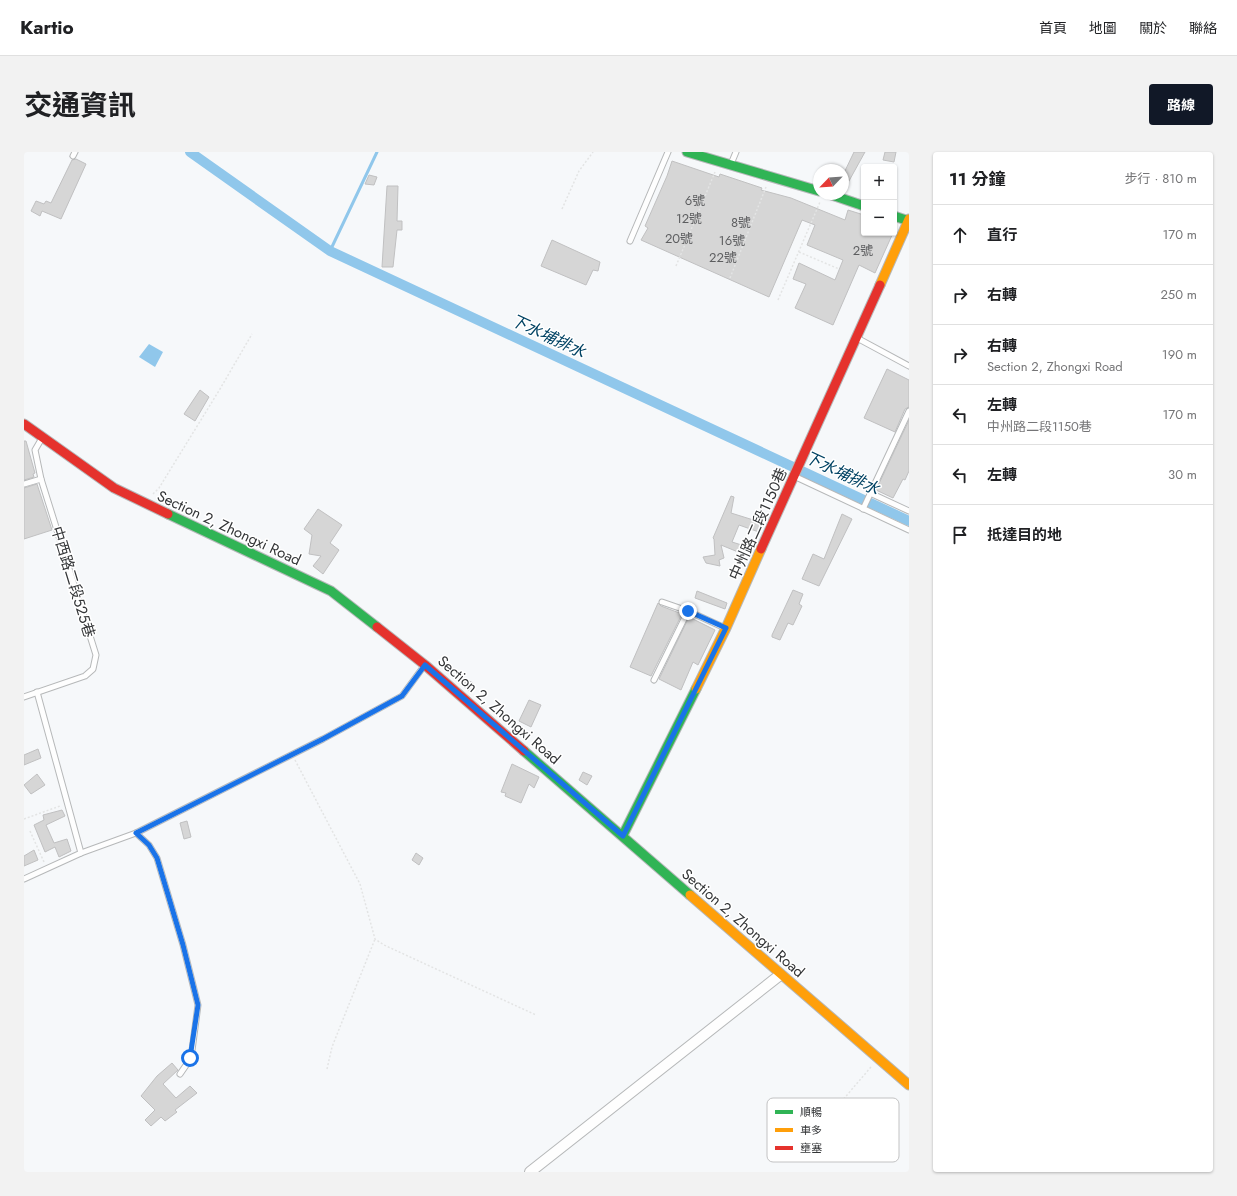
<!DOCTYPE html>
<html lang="zh-TW">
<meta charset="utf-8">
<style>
:root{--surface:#fff;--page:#f2f2f2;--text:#202124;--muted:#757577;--line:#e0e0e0;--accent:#111827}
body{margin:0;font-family:Jost,"Noto Sans TC",sans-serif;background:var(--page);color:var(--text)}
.controls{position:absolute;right:12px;top:12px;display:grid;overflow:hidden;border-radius:4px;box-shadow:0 1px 3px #0004}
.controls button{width:36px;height:36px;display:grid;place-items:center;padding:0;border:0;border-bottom:1px solid var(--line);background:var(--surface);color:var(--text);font:20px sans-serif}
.compass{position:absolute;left:789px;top:12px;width:36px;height:36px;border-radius:50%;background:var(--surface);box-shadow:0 1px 3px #0004;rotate:245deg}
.stop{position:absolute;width:12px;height:12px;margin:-9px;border:3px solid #1a73e8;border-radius:50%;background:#fff}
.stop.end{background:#1a73e8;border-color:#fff;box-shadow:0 1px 4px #0008}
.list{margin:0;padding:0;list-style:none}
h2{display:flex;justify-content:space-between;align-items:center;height:52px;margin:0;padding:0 16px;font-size:17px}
h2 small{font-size:13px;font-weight:400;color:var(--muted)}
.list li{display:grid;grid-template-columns:26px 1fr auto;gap:12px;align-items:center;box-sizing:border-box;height:60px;padding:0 16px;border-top:1px solid var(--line)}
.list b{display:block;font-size:15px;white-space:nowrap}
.list p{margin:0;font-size:13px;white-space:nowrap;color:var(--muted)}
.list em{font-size:13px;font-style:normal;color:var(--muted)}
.icon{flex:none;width:22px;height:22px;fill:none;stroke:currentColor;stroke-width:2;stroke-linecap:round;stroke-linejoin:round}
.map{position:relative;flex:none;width:885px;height:1020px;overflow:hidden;border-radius:4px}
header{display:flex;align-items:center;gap:24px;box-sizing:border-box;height:56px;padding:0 20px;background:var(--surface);border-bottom:1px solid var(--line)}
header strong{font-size:19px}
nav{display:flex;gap:22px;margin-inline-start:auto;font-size:14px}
.intro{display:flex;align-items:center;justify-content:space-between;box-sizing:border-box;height:96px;padding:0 24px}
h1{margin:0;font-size:28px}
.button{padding:10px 18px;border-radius:4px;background:var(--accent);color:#fff;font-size:14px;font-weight:700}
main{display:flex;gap:24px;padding:0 24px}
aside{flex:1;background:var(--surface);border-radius:4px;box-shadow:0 1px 3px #0004}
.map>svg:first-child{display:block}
.water{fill:#90c7eb}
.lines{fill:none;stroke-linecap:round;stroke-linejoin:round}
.stream{stroke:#90c7eb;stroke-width:3}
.canal{stroke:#90c7eb;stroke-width:10}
.building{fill:#d6d6d6;stroke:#c0c0c1}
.lane-casing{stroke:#b6b8b9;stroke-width:7}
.street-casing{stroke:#b6b8b9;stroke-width:12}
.fast-casing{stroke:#b6b8b9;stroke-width:11}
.slow-casing{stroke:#b6b8b9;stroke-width:11}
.jam-casing{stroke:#b6b8b9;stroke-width:11}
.path{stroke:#e3e4e4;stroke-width:1.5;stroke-dasharray:2 2;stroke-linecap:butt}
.lane{stroke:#fefefe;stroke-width:5}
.street{stroke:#fefefe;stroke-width:10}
.fast{stroke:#30b455;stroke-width:9}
.slow{stroke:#ff9f0a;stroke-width:9}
.jam{stroke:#e5322d;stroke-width:9}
.route{stroke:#1a73e8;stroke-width:5}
.labels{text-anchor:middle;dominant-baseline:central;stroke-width:3;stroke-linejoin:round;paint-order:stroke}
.number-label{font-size:13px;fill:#5c5d5f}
.street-label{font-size:15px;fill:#333537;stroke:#fff}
.water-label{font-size:16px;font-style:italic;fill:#004263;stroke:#fff}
.key{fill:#fff;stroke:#c2c2c3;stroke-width:1}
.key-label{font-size:11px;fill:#333537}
</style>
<header>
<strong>Kartio</strong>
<nav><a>首頁</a><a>地圖</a><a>關於</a><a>聯絡</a></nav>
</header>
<div class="intro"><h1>交通資訊</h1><a class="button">路線</a></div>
<main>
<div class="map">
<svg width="885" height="1020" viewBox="0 0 885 1020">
<rect width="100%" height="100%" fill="#f6f8fa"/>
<!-- water -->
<polygon class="water" points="125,192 139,200 131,215 115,205"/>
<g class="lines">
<!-- stream -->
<polyline class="stream" points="306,99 353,0"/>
<!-- canal -->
<polyline class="canal" points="166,0 306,99 885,369"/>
</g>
<!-- building -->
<g class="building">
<polygon points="830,0 841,0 820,38 819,23"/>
<polygon points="861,0 872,0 870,10 859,8"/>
<polygon points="52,7 62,12 37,67 18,59 16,64 7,59 12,49 20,52 22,49 27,51 48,8"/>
<polygon points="648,9 695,25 696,22 738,36 737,38 767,46 821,68 824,58 840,63 840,81 869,81 851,121 835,113 809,173 771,156 782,132 769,127 775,111 811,128 819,108 783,93 791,73 778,68 745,145 617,88 624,76 621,74 643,24"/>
<polygon points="345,23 353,25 350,33 341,32"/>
<polygon points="363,34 374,34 373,69 378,69 378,78 373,78 369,115 358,115"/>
<polygon points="528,88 576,110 574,119 569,118 562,133 517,114"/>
<polygon points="863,217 885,228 885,255 881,257 871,280 840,266"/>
<polygon points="176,238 185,245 171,269 160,262"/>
<polygon points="885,268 885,319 881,328 879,327 869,346 852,338"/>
<polygon points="0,289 2,289 11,321 9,322 10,325 0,328"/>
<polygon points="13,332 28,378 0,387 0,336"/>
<polygon points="707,344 710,345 707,361 739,371 735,380 715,373 708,390 724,395 719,402 697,393 700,406 695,408 696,414 682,411 679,405 691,403 690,387 689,386"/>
<polygon points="294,357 318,373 306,391 315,398 299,422 289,414 297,404 285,402 288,383 280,377"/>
<polygon points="818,362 828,367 795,434 778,427 789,402 800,407"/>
<polygon points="769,438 779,442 775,452 778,454 769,473 764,471 756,488 748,485 748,483"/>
<polygon points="673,439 703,451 701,457 671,446"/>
<polygon points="634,451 637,454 658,462 627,524 606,515"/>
<polygon points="665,465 691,478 674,513 669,510 657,538 635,527"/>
<polygon points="440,526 449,531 445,539 437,532"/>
<polygon points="505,548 517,553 507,575 495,569"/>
<polygon points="14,597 17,606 0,613 0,603"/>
<polygon points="488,612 515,625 510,636 505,632 497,651 481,644 482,641 477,640"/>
<polygon points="559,620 568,624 563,633 555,628"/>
<polygon points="13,622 21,633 7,642 0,633"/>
<polygon points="38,658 41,664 22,673 30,691 43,687 47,699 35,705 31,695 21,700 10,673 20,668 19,663"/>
<polygon points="163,669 167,685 160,687 156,671"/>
<polygon points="10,698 14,708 0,714 0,704"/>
<polygon points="392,701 399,706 395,713 388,708"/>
<polygon points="148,911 154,918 139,932 152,946 166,934 173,941 151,958 153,960 141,969 137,965 127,974 121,968 131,958 117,944 133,924"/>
</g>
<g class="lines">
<defs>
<g id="lane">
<polyline points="49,4 51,0"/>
<polyline points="707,12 712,0"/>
<polyline points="606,89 644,0"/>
<polyline points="833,186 885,214"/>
<polyline points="772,325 885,378"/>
<polyline points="0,332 17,327"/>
<polyline points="846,341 885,359"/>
<polyline points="839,357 885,259"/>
<polyline points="638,450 664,459"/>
<polyline points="630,528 664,459 701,476"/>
<polyline points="0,545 61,524 69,517 72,503 17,327 11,298 18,286"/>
<polyline points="112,681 125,693 133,706 159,793 174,853 167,906 156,922"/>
<polyline points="57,701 112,681 299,587 378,544 400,514"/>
<polyline points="0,727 57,701 13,540"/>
</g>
<polyline id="street" points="506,1020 756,823"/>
<g id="fast">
<polyline points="663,0 795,39"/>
<polyline points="805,42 840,54"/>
<polyline points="870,64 885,69"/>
<polyline points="144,362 307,439 353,475"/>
<polyline points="500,599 666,743"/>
<polyline points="599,683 672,537"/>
</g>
<g id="slow">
<polyline points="856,133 885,67"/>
<polyline points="672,537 702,476 737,397"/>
<polyline points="666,743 885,933"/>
</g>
<g id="jam">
<polyline points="0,272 90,336 144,362"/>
<polyline points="737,397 856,133"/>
<polyline points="353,475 401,513 500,599"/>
</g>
</defs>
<!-- lane casing -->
<use href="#lane" class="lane-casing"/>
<!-- street casing -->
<use href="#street" class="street-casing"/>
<!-- fast casing -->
<use href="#fast" class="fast-casing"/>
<!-- slow casing -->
<use href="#slow" class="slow-casing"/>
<!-- jam casing -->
<use href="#jam" class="jam-casing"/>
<!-- path -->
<g class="path">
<polyline points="538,57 555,19 569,0"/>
<polyline points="775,100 815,117"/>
<polyline points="652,114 691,20"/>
<polyline points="706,126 742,35"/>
<polyline points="754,148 796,50"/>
<polyline points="129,342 135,336 196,237 228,182"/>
<polyline points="271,608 336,732 351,787 360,793 512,863"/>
<polyline points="0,667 36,654"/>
<polyline points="6,679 20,710"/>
<polyline points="303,917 308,895 351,787"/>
<polyline points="817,950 847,915"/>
</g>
<!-- lane -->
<use href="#lane" class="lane"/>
<!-- street -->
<use href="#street" class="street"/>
<!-- fast -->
<use href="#fast" class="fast"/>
<!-- slow -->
<use href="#slow" class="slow"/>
<!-- jam -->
<use href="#jam" class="jam"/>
</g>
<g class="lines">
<!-- route -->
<polyline class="route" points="166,906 174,853 159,793 133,706 125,693 112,681 299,587 378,544 401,513 599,684 702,476 664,459"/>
</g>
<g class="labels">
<!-- number labels -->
<g class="number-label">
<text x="671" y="48">6號</text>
<text x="665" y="66">12號</text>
<text x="717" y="70">8號</text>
<text x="655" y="86">20號</text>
<text x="708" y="88">16號</text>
<text x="839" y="98">2號</text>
<text x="699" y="105">22號</text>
</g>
<!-- street labels -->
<g class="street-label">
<text transform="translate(734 372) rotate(-66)">中州路二段1150巷</text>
<text transform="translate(205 376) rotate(25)">Section 2, Zhongxi Road</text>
<text transform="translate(49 430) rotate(73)">中西路二段525巷</text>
<text transform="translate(475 558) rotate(41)">Section 2, Zhongxi Road</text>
<text transform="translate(719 771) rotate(41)">Section 2, Zhongxi Road</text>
</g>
<!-- water labels -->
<g class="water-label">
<text transform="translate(524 184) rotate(25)">下水埔排水</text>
<text transform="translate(818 321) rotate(25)">下水埔排水</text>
</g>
</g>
<!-- legend -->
<rect x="743" y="946" width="132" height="64" rx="6" class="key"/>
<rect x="751" y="958" width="18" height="4" fill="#30b455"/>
<rect x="751" y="976" width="18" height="4" fill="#ff9f0a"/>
<rect x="751" y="994" width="18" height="4" fill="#e5322d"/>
<g class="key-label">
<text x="776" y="964">順暢</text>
<text x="776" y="982">車多</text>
<text x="776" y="1000">壅塞</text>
</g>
</svg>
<div class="controls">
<button>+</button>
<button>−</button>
</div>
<svg class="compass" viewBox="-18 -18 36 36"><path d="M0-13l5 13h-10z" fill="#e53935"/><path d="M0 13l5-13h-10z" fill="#757577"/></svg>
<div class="stop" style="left:166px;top:906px"></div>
<div class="stop end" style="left:664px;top:459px"></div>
</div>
<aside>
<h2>11 分鐘<small>步行 · 810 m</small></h2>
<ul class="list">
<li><svg class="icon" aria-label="ahead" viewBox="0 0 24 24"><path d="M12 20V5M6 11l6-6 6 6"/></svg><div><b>直行</b></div><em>170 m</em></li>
<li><svg class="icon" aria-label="right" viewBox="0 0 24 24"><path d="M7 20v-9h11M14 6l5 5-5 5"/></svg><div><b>右轉</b></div><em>250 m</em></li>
<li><svg class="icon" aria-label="right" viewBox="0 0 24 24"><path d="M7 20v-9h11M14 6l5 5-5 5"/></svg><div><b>右轉</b><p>Section 2, Zhongxi Road</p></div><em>190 m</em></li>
<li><svg class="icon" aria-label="left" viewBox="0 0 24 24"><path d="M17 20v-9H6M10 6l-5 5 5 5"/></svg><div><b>左轉</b><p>中州路二段1150巷</p></div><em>170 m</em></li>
<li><svg class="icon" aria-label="left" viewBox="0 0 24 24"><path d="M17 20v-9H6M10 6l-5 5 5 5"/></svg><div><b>左轉</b></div><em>30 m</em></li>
<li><svg class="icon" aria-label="arrive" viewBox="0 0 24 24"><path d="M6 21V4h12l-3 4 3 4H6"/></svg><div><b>抵達目的地</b></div></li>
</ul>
</aside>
</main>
